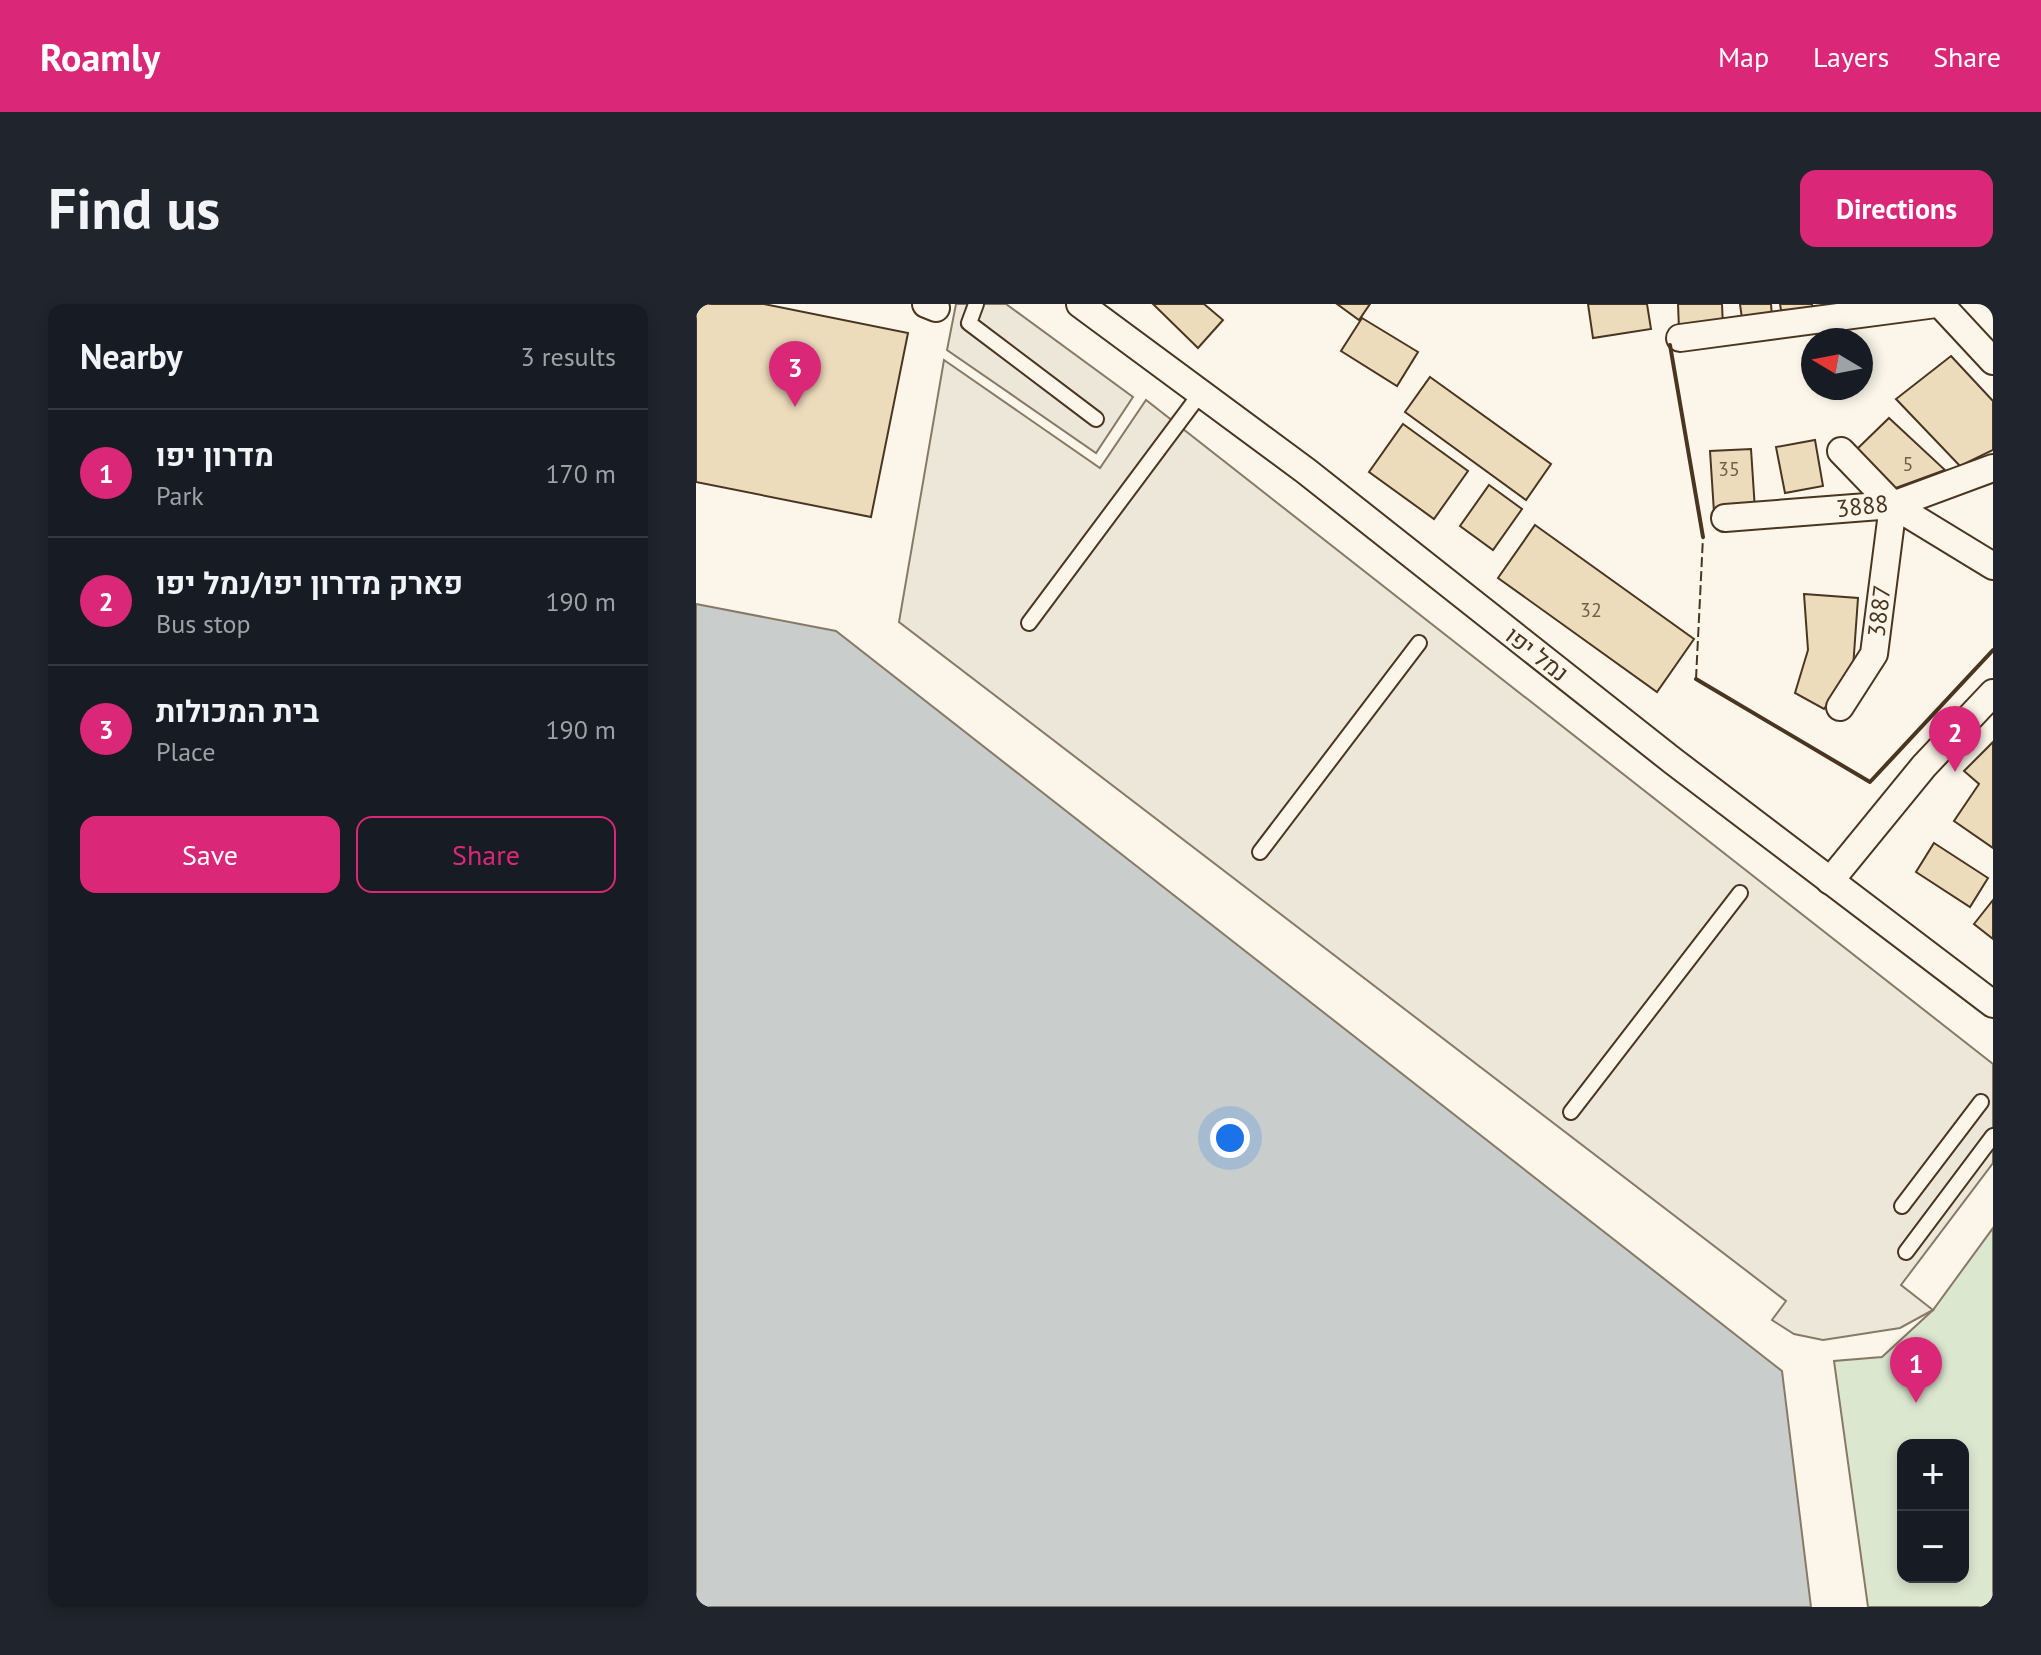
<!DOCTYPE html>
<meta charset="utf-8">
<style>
:root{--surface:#171b24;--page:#20242c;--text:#f1f3f6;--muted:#9ea1a6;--line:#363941;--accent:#db2777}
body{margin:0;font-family:"PT Sans",Heebo,sans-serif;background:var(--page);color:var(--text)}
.controls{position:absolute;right:24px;bottom:24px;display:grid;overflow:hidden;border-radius:16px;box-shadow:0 4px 12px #0003}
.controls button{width:72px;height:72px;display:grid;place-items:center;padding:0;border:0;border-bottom:2px solid var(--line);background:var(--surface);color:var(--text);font:40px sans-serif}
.compass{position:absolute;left:1105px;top:24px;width:72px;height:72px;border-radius:50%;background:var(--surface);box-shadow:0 4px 12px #0003;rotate:280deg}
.you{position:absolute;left:534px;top:834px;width:28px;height:28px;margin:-20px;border:6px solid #fff;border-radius:50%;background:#1a73e8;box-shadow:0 0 0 12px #1a73e833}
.badge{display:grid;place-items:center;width:52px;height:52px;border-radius:50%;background:var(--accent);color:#fff;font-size:26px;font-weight:700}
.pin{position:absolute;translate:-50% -66px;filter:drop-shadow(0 2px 4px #0008)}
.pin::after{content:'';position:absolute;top:42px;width:28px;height:24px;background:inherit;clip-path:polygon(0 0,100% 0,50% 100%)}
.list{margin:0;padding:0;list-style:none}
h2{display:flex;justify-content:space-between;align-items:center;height:104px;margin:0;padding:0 32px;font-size:34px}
h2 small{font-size:26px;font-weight:400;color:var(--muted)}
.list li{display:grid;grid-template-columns:52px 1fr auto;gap:24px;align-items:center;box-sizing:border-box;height:128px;padding:0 32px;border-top:2px solid var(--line)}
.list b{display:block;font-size:30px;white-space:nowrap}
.list p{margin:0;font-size:26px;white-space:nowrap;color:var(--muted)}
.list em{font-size:26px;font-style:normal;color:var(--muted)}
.actions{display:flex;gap:16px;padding:24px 32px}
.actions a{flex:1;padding:18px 0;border:2px solid var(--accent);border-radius:16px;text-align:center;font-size:28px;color:var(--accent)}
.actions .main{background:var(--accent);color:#fff}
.map{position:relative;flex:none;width:1297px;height:1303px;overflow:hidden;border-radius:16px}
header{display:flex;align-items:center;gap:48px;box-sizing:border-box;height:112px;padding:0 40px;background:var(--accent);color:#fff}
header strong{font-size:38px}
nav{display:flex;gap:44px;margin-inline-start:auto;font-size:28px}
.intro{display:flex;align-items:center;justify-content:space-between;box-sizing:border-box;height:192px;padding:0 48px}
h1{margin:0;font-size:56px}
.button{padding:20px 36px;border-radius:16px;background:var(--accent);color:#fff;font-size:28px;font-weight:700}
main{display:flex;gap:48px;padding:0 48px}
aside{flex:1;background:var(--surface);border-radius:16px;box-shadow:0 4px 12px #0003}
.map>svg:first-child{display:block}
.green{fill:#dce7d0;stroke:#887966;stroke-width:2;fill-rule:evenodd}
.parking{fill:#ede7d9;stroke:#887966;stroke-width:2}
.water{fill:#c9cecd;stroke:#887966;stroke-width:2}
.building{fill:#ecdcbc;stroke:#4a3520;stroke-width:2}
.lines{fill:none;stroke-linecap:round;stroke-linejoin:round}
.lane-casing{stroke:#4a3520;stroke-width:18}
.street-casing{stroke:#4a3520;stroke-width:30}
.lane{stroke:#fbf6e9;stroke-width:14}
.street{stroke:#fbf6e9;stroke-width:26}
.fence{stroke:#4a3520;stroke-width:2;stroke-dasharray:10 4;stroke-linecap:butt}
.wall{stroke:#4a3520;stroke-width:4}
.labels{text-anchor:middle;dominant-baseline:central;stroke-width:6;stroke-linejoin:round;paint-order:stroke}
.number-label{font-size:20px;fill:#725f47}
.street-label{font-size:24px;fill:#4a3520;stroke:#fbf6e9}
</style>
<header>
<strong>Roamly</strong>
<nav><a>Map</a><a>Layers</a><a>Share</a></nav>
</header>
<div class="intro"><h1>Find us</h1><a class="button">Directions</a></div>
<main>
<aside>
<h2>Nearby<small>3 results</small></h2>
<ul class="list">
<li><span class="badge">1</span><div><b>מדרון יפו</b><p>Park</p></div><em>170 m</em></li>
<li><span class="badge">2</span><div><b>פארק מדרון יפו/נמל יפו</b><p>Bus stop</p></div><em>190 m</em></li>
<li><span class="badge">3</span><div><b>בית המכולות</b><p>Place</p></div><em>190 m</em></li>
</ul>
<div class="actions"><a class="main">Save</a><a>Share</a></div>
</aside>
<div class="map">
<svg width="1297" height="1303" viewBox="0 0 1297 1303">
<rect width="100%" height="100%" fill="#fbf6e9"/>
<!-- green -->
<path class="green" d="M1297 924V1303H1172L1138 1057 1186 1053 1237 1006ZM1207 1141H1267V1273H1207Z"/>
<!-- parking -->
<g class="parking">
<polygon points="260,0 310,0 437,93 400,149 251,46"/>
<polygon points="248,56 404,164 450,96 1297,760 1297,859 1205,981 1237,1006 1204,1024 1127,1036 1098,1030 1076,1016 1090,997 203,318"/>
</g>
<!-- water -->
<polygon class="water" points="0,300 140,327 1086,1067 1115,1303 0,1303"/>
<!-- building -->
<g class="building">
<polygon points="0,0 68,0 212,29 175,213 0,178"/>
<polygon points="457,0 508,0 527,16 502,44"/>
<polygon points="641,0 674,0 663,16"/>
<polygon points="892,0 951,0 955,25 897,34"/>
<polygon points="982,0 1026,0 1027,23 983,25"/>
<polygon points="1044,0 1075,0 1076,13 1046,15"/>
<polygon points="1084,0 1116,0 1117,7 1086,12"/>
<polygon points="666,14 722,48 701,82 645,47"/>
<polygon points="1255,52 1297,97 1297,146 1264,162 1200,95"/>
<polygon points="734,73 855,160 830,196 709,108"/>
<polygon points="1193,114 1249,166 1197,185 1159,147"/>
<polygon points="707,120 772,167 738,215 673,168"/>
<polygon points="1119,136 1127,182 1089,189 1080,143"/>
<polygon points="1055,145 1059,206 1018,208 1014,147"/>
<polygon points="793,181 826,205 797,246 764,222"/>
<polygon points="839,221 998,335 961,388 802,274"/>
<polygon points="1108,290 1162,294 1157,364 1128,405 1099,389 1112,346"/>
<polygon points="1297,438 1297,544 1258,517 1283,480 1268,467"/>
<polygon points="1238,539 1292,574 1274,603 1220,568"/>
<polygon points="1297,596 1297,635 1278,620"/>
</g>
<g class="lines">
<defs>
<g id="lane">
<polyline points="280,0 273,19 400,115"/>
<polyline points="333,319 504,90"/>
<polyline points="564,548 723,339"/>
<polyline points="875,808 1044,589"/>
<polyline points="1206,902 1285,798"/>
<polyline points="1210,948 1297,832"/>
</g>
<g id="street">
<polyline points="230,0 240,4"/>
<polyline points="384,0 610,167 977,457 1297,700"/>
<polyline points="1244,0 1297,57"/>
<polyline points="984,34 1240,0"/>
<polyline points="1145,147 1197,201 1297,262"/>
<polyline points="1029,214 1197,201 1297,164"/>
<polyline points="1144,403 1178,350 1197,201"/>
<polyline points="1134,577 1228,462 1297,389"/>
</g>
</defs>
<!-- lane casing -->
<use href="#lane" class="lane-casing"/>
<!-- street casing -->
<use href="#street" class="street-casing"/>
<!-- lane -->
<use href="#lane" class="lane"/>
<!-- street -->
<use href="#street" class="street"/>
<!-- fence -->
<polyline class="fence" points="1000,375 1007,233"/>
<!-- wall -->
<g class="wall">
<polyline points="974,41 1007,233"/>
<polyline points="1000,375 1174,478 1297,346"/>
</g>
</g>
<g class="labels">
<!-- number labels -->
<g class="number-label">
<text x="1212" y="160">5</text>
<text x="1033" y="165">35</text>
<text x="895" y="306">32</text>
</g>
<!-- street labels -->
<g class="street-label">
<text transform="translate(1166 202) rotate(-6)">3888</text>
<text transform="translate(1183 307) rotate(-83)">3887</text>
<text transform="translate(841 350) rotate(38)">נמל יפו</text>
</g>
</g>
</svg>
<div class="controls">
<button>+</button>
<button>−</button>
</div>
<svg class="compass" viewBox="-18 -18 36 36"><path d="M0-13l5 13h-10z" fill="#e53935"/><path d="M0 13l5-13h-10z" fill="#9ea1a6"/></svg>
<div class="you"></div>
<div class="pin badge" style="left:1220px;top:1099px">1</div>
<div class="pin badge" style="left:1259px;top:468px">2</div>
<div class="pin badge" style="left:99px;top:103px">3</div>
</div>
</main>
